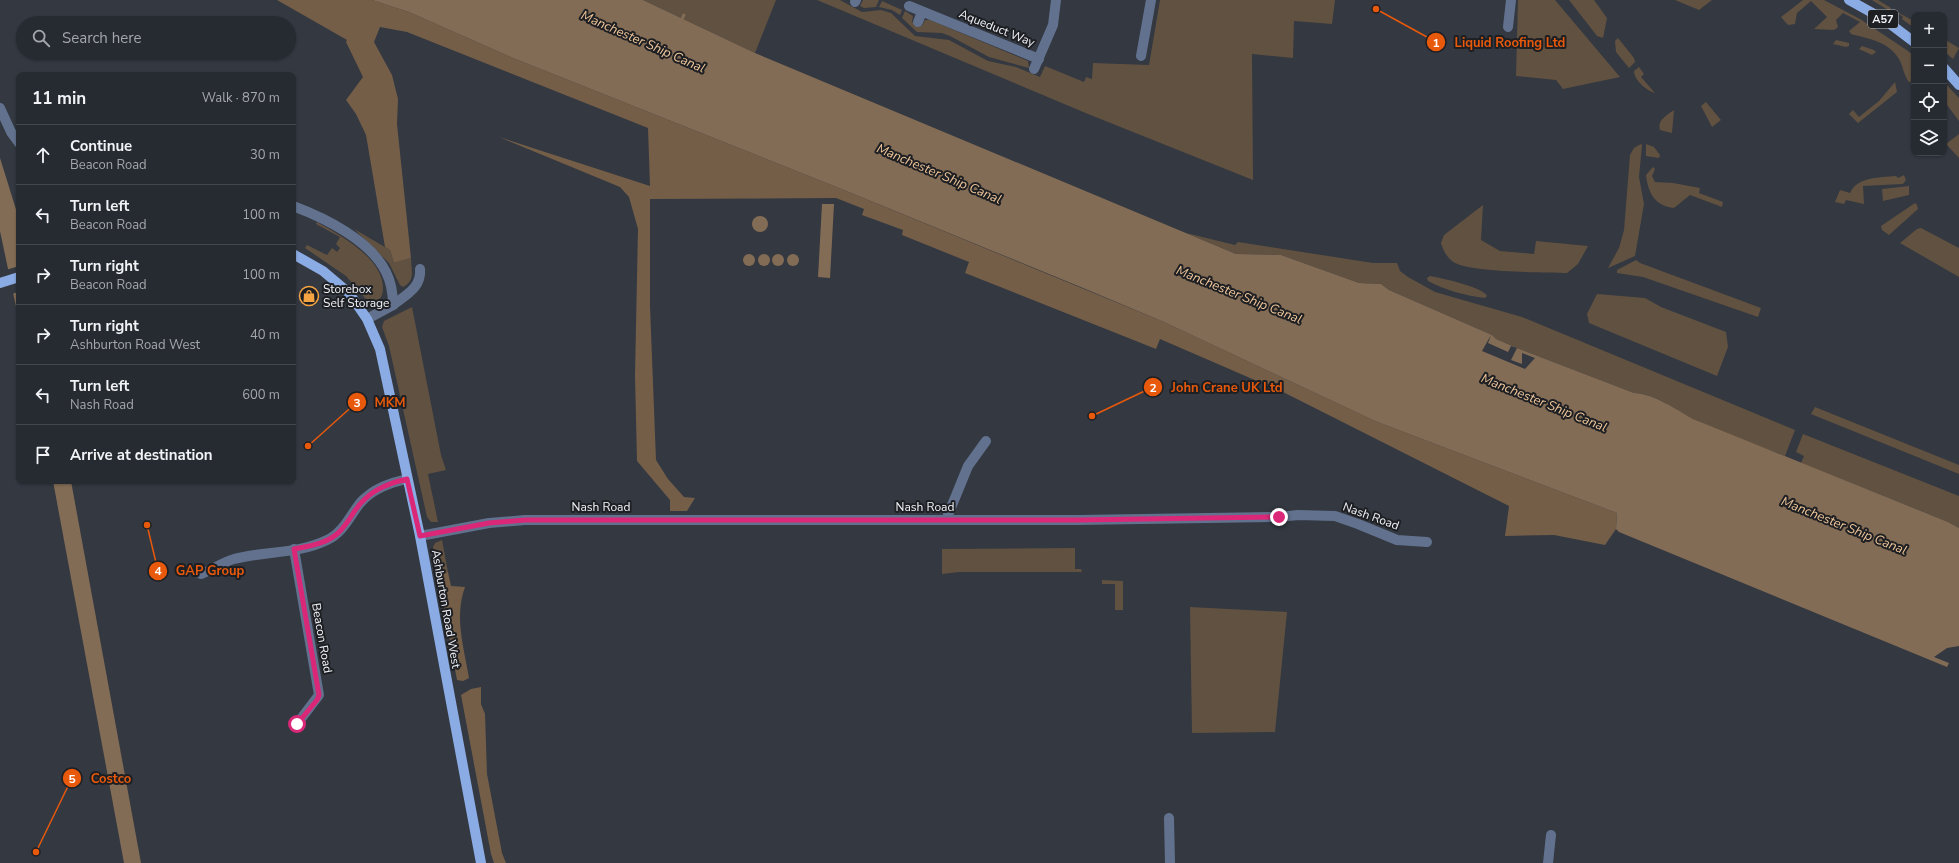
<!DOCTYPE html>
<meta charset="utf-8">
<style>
:root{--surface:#262a31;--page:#32363d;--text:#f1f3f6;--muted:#a4a7ab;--line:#42464d}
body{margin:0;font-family:"Nunito Sans",sans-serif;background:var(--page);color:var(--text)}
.controls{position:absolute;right:12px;top:12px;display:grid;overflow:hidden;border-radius:8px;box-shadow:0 1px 3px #0004}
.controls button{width:36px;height:36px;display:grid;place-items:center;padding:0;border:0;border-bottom:1px solid var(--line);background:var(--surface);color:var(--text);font:20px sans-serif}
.stop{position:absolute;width:12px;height:12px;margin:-9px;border:3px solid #db2777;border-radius:50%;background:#fff}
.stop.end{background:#db2777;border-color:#fff;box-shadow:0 1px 4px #0008}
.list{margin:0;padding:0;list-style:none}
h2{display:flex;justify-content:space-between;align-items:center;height:52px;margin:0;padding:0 16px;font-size:17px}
h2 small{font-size:13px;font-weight:400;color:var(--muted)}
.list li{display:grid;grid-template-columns:26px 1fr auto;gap:12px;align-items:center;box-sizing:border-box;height:60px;padding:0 16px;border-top:1px solid var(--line)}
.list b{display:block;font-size:15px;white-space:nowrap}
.list p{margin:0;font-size:13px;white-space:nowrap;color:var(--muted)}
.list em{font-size:13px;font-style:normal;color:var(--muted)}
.icon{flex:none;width:22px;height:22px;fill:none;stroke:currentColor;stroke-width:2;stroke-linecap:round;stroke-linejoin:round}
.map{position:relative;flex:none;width:1959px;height:863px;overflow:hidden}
.search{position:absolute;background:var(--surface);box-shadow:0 1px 3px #0004;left:16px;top:16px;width:280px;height:44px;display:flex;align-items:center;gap:10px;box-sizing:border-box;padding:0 14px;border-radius:22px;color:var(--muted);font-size:15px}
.panel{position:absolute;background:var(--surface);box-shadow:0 1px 3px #0004;left:16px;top:72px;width:280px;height:412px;border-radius:8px}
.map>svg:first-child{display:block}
.green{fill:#615140}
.forest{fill:#745e48}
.water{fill:#836c55}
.pier{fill:#333841}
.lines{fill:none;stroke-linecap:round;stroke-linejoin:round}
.stream{stroke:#836c55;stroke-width:3}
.minor{stroke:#62728e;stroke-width:10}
.major{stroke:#8aabe3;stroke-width:10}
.route{stroke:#db2777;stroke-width:5}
.labels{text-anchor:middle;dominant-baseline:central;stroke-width:4;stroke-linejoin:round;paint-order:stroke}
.shield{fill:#1d1f23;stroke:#b1b3b9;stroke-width:1}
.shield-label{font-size:11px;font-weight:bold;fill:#f0f3f9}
.street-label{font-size:12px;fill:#f0f3f9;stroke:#1d1f23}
.poi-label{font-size:12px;fill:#f0f3f9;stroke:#1d1f23;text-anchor:start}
.water-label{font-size:13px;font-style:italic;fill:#f1c79b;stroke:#1d1f23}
.leader{fill:none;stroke:#e8590c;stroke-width:1.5}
.callout-dot{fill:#e8590c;stroke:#1d1f23;stroke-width:1.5}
.mark-label{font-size:12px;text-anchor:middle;font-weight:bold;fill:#fff}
.callout-label{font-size:13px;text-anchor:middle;font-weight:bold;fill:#e8590c;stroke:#1d1f23;stroke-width:4;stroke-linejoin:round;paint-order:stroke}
</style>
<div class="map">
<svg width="1959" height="863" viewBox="0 0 1959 863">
<rect width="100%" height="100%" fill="#333841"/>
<!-- green -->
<g class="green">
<polygon points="643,0 776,0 755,53"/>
<polygon points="817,0 840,0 862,12 881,10 891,13 915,36 949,40 988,61 1016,67 1040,77 1045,66 1084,82 1086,77 1092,79 1093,63 1149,65 1160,0 1335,0 1332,24 1294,21 1293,58 1252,54 1253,180 1088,114"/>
<polygon points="863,0 879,0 876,7 864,8 860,6"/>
<polygon points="1518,0 1555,0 1620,77 1563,89 1556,80 1516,76"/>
<polygon points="1569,0 1594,0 1607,18 1603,38 1597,36"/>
<polygon points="1675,0 1712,0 1699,10"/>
<path d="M1803 0H1824L1860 19 1908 51 1914 56V81L1909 82C1904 76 1903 66 1899 59 1888 41 1869 39 1851 34L1849 31 1860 22 1843 13 1836 20 1838 27 1834 30 1814 29 1827 17 1811 1 1797 13 1795 24 1788 25 1781 17Z"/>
<polygon points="1872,0 1878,0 1891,8 1890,10 1899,17"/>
<polygon points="882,1 902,10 900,15 892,10 879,7"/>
<polygon points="905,11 913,16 912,22 922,26 925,20 930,20 1021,58 1028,61 1029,68 989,57 950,36 942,33 917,32 902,18"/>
<polygon points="1895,11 1914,21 1914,28 1902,19 1903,17"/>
<polygon points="1618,38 1634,58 1635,62 1629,68 1616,52 1615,41"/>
<polygon points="1944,39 1959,48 1953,59 1944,51"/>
<polygon points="1836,40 1849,43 1849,46 1846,47 1833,44"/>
<polygon points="1862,46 1874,50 1876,52 1872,55 1859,49"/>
<path d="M1639 67 1644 74 1641 77 1655 93C1647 91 1634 80 1634 71Z"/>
<polygon points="1895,82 1897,92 1858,123 1849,114 1853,110 1859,117 1879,101"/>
<polygon points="1944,82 1959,98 1959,121 1944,101"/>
<polygon points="1706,102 1721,120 1712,127 1701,106"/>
<path d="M1674 110 1672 133 1660 130C1657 120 1667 115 1674 110Z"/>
<polygon points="1959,134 1959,158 1946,144"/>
<polygon points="1641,144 1642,145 1639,177 1644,204 1635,256 1608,268 1619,248 1624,230 1630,155 1634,148"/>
<polygon points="1646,144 1654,147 1660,155 1659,158 1646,156"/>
<path d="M1653 167 1655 169 1652 176 1655 182 1673 183 1700 188 1699 193 1723 202 1722 207 1690 195 1674 208C1655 206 1648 193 1646 175Z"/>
<path d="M1904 175 1906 180 1903 184 1863 186 1864 204 1846 200 1844 204 1835 202 1840 190 1850 193C1858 176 1879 178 1896 176L1898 178Z"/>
<polygon points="1909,186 1909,195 1883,201 1882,189"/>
<polygon points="1915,203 1917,205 1918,209 1889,235 1882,230 1881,226"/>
<path d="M1483 205 1481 240 1500 251 1534 254 1536 241 1588 246 1578 264 1567 273C1546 272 1465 273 1452 261 1446 256 1443 250 1441 243L1444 235Z"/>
<path d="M317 222C340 235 383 258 383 288 383 297 379 301 371 305L346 276 305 248 307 245 327 255 332 248 337 252 340 248 336 244 340 237 316 224Z"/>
<polygon points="1921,228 1959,248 1959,277 1900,243 1917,229"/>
<path d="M354 229 390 250 394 263 411 258C411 270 416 280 403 287L400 285 389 263Z"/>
<path d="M1186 233 1235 245 1238 242 1373 263H1397L1400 271 1408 277 1435 292 1522 317 1795 430 1785 456C1754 444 1722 433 1693 419 1674 409 1656 394 1634 393L1517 348 1496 339 1492 335 1389 290 1381 284 1359 283 1281 255 1236 254Z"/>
<polygon points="1636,260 1640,263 1761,308 1758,317 1643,277 1617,273 1617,270"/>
<path d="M1430 276C1441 278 1483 287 1487 296L1485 298C1466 296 1445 290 1428 281L1427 278Z"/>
<polygon points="1597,294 1645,298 1661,307 1726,332 1728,347 1717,376 1589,323 1587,314"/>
<polygon points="412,307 441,455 446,470 428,474 438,522 431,522 427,517 389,346 382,327 384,321"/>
<polygon points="1815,407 1959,465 1959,474 1811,414"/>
<polygon points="1803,434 1959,496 1959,528 1948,522 1801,463 1804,456 1796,452"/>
<polygon points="442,540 448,572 438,574 433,547 435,543"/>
<polygon points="1075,548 1075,569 1081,569 1082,572 959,572 942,574 942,549"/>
<polygon points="1102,580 1123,581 1123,610 1115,610 1115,584 1102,584"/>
<polygon points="1190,607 1287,612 1275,732 1192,733"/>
</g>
<!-- forest -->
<g class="forest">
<polygon points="277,0 372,0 409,12 513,58 839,188 1164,322 1375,421 1617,513 1616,529 1605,545 1554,535 1505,536 1509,506 1285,393 1160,339 1156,349 965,273 969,262 902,235 903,230 862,215 864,209 836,198 650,199 650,306 656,460 668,479 684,497 695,498 687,511 670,511 670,500 637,461 635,376 638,229 629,197 620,187 499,137 650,186 648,128 407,32 380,27 374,42 392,75 398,99 397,124 411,258 394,263 390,250 385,247 366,135 356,114 346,100 363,77 346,42 347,40"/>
<path d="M448 572 451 586 465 587C454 617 464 647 469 678L463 681 457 680 438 574Z"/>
<polygon points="481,687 481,704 485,714 487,774 502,853 506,863 494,863 491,854 461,695 471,689"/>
</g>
<!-- water -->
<g class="water">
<path d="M372 0H643L755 53 1236 254 1281 255 1359 283 1381 284 1389 290 1492 335 1496 339 1517 348 1634 393C1655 394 1675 409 1693 419L1948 522 1959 528V646L1947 648 1934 657 1949 663 1947 667 1930 660 1619 532 1616 529 1617 513 1375 421 1164 322 1083 288 839 188 513 58 409 12Z"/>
<polygon points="0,158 19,219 19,321 0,231"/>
<polygon points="822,204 834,204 830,278 818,277"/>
<circle cx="760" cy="224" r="8"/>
<circle cx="764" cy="260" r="6"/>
<circle cx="793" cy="260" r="6"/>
<circle cx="778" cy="260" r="6"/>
<circle cx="749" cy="260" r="6"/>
<polygon points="53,481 71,481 141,863 124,863"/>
</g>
<!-- pier -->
<g class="pier">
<polygon points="19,266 19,292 11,294 6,270"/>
<polygon points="1491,335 1488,343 1508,352 1511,346 1517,348 1511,360 1522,364 1522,353 1535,358 1525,369 1482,351"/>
</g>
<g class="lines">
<!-- stream -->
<polyline class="stream" points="682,19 684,15"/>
<!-- minor -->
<g class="minor">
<polyline points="855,2 856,0"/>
<polyline points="909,6 1039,59"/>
<polyline points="918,22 922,12"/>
<polyline points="1508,27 1511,0"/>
<polyline points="1141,56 1151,0"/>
<polyline points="1034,69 1053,25 1056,0"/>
<polyline points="0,108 11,132 19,143"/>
<path d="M293 206C325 218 370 240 386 272 391 282 393 294 393 305L367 319"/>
<path d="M393 305C406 295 422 287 420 269"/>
<polyline points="946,520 968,466 986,441"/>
<polyline points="420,536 489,523 525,520 1078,520 1279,517 1298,515 1335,516 1358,524 1397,540 1427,542"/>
<polyline points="294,549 319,695 297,724"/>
<path d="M201 574C212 570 223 562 234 559 264 551 299 554 327 540 344 532 350 515 361 502 374 488 390 483 407 479"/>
<polyline points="1169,818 1170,863"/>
<polyline points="1548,863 1551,835"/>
</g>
<!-- major -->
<g class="major">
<polyline points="1849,0 1885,20 1914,42"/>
<polyline points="1944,68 1959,85"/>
<polyline points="293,254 323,271 349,293 367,319 380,349 420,536 481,863"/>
<polyline points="0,283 19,277"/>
</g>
</g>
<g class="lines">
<!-- route -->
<path class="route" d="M297 724 317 700 319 695 294 549C309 546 325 544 337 534 344 528 349 520 354 512 367 492 385 484 407 479L420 536 489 523 525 520H1078L1279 517"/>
</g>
<!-- icons -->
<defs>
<symbol id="shop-ring" viewBox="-11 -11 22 22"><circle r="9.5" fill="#1d1f23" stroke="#f4a443" stroke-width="1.5"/><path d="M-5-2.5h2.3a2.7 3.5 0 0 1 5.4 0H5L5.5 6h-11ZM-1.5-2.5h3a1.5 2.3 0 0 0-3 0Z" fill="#f4a443"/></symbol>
</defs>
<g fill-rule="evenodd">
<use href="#shop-ring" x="298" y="285" width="22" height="22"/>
</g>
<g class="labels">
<!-- shield labels -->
<rect class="shield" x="1868" y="10" width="30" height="18" rx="3"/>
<g class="shield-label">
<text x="1883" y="19">A57</text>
</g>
<!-- street labels -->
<g class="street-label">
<text transform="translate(997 28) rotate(22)">Aqueduct Way</text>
<text x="601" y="507">Nash Road</text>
<text x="925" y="507">Nash Road</text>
<text transform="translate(1371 516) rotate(20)">Nash Road</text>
<text transform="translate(446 609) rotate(80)">Ashburton Road West</text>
<text transform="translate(322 638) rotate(80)">Beacon Road</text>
</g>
<!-- poi labels -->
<g class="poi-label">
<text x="323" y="289">Storebox<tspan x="323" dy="14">Self Storage</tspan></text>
</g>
<!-- water labels -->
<g class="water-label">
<text transform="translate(643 42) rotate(24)">Manchester Ship Canal</text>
<text transform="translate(939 174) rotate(23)">Manchester Ship Canal</text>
<text transform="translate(1239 295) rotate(22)">Manchester Ship Canal</text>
<text transform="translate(1544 403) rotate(22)">Manchester Ship Canal</text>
<text transform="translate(1844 526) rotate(22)">Manchester Ship Canal</text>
</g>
</g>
<!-- callouts -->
<path class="leader" d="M1376 9L1436 42M1092 416L1153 387M308 446L357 402M147 525L158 571M36 852L72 778"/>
<g class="callout-dot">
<circle cx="1376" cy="9" r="4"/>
<circle cx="1092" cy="416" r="4"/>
<circle cx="308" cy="446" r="4"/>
<circle cx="147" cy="525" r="4"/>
<circle cx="36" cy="852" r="4"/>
<circle cx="1436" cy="42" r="10"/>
<circle cx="1153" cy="387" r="10"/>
<circle cx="357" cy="402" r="10"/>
<circle cx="158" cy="571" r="10"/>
<circle cx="72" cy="778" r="10"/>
</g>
<g class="mark-label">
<text x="1436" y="47">1</text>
<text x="1153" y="392">2</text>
<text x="357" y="407">3</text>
<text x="158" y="575">4</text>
<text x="72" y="783">5</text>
</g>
<g class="callout-label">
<text x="1510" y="47">Liquid Roofing Ltd</text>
<text x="1227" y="392">John Crane UK Ltd</text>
<text x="390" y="407">MKM</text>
<text x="210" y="575">GAP Group</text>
<text x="111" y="783">Costco</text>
</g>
</svg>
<div class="controls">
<button>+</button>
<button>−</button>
<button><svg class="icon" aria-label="locate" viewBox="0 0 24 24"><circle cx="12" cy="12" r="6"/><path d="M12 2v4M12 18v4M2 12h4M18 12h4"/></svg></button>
<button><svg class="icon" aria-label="layers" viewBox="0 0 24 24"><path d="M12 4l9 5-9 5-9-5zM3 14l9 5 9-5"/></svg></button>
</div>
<div class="stop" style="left:297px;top:724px"></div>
<div class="stop end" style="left:1279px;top:517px"></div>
<div class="search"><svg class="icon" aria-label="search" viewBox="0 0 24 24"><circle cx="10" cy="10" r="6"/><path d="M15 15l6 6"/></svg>Search here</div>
<section class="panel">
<h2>11 min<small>Walk · 870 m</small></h2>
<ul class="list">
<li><svg class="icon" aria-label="ahead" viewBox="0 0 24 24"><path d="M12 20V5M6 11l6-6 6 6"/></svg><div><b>Continue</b><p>Beacon Road</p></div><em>30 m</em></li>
<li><svg class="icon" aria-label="left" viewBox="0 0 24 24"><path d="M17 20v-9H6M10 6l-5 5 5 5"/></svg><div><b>Turn left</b><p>Beacon Road</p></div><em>100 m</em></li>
<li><svg class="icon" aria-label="right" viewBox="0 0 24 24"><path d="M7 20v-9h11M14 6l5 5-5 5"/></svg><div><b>Turn right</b><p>Beacon Road</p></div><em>100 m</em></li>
<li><svg class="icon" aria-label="right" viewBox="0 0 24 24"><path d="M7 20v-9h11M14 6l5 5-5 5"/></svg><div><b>Turn right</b><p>Ashburton Road West</p></div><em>40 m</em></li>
<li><svg class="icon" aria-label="left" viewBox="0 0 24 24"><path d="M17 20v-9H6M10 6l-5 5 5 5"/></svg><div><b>Turn left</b><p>Nash Road</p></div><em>600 m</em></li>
<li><svg class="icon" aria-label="arrive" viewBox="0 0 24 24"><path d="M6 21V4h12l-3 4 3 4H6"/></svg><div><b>Arrive at destination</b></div></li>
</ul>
</section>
</div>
